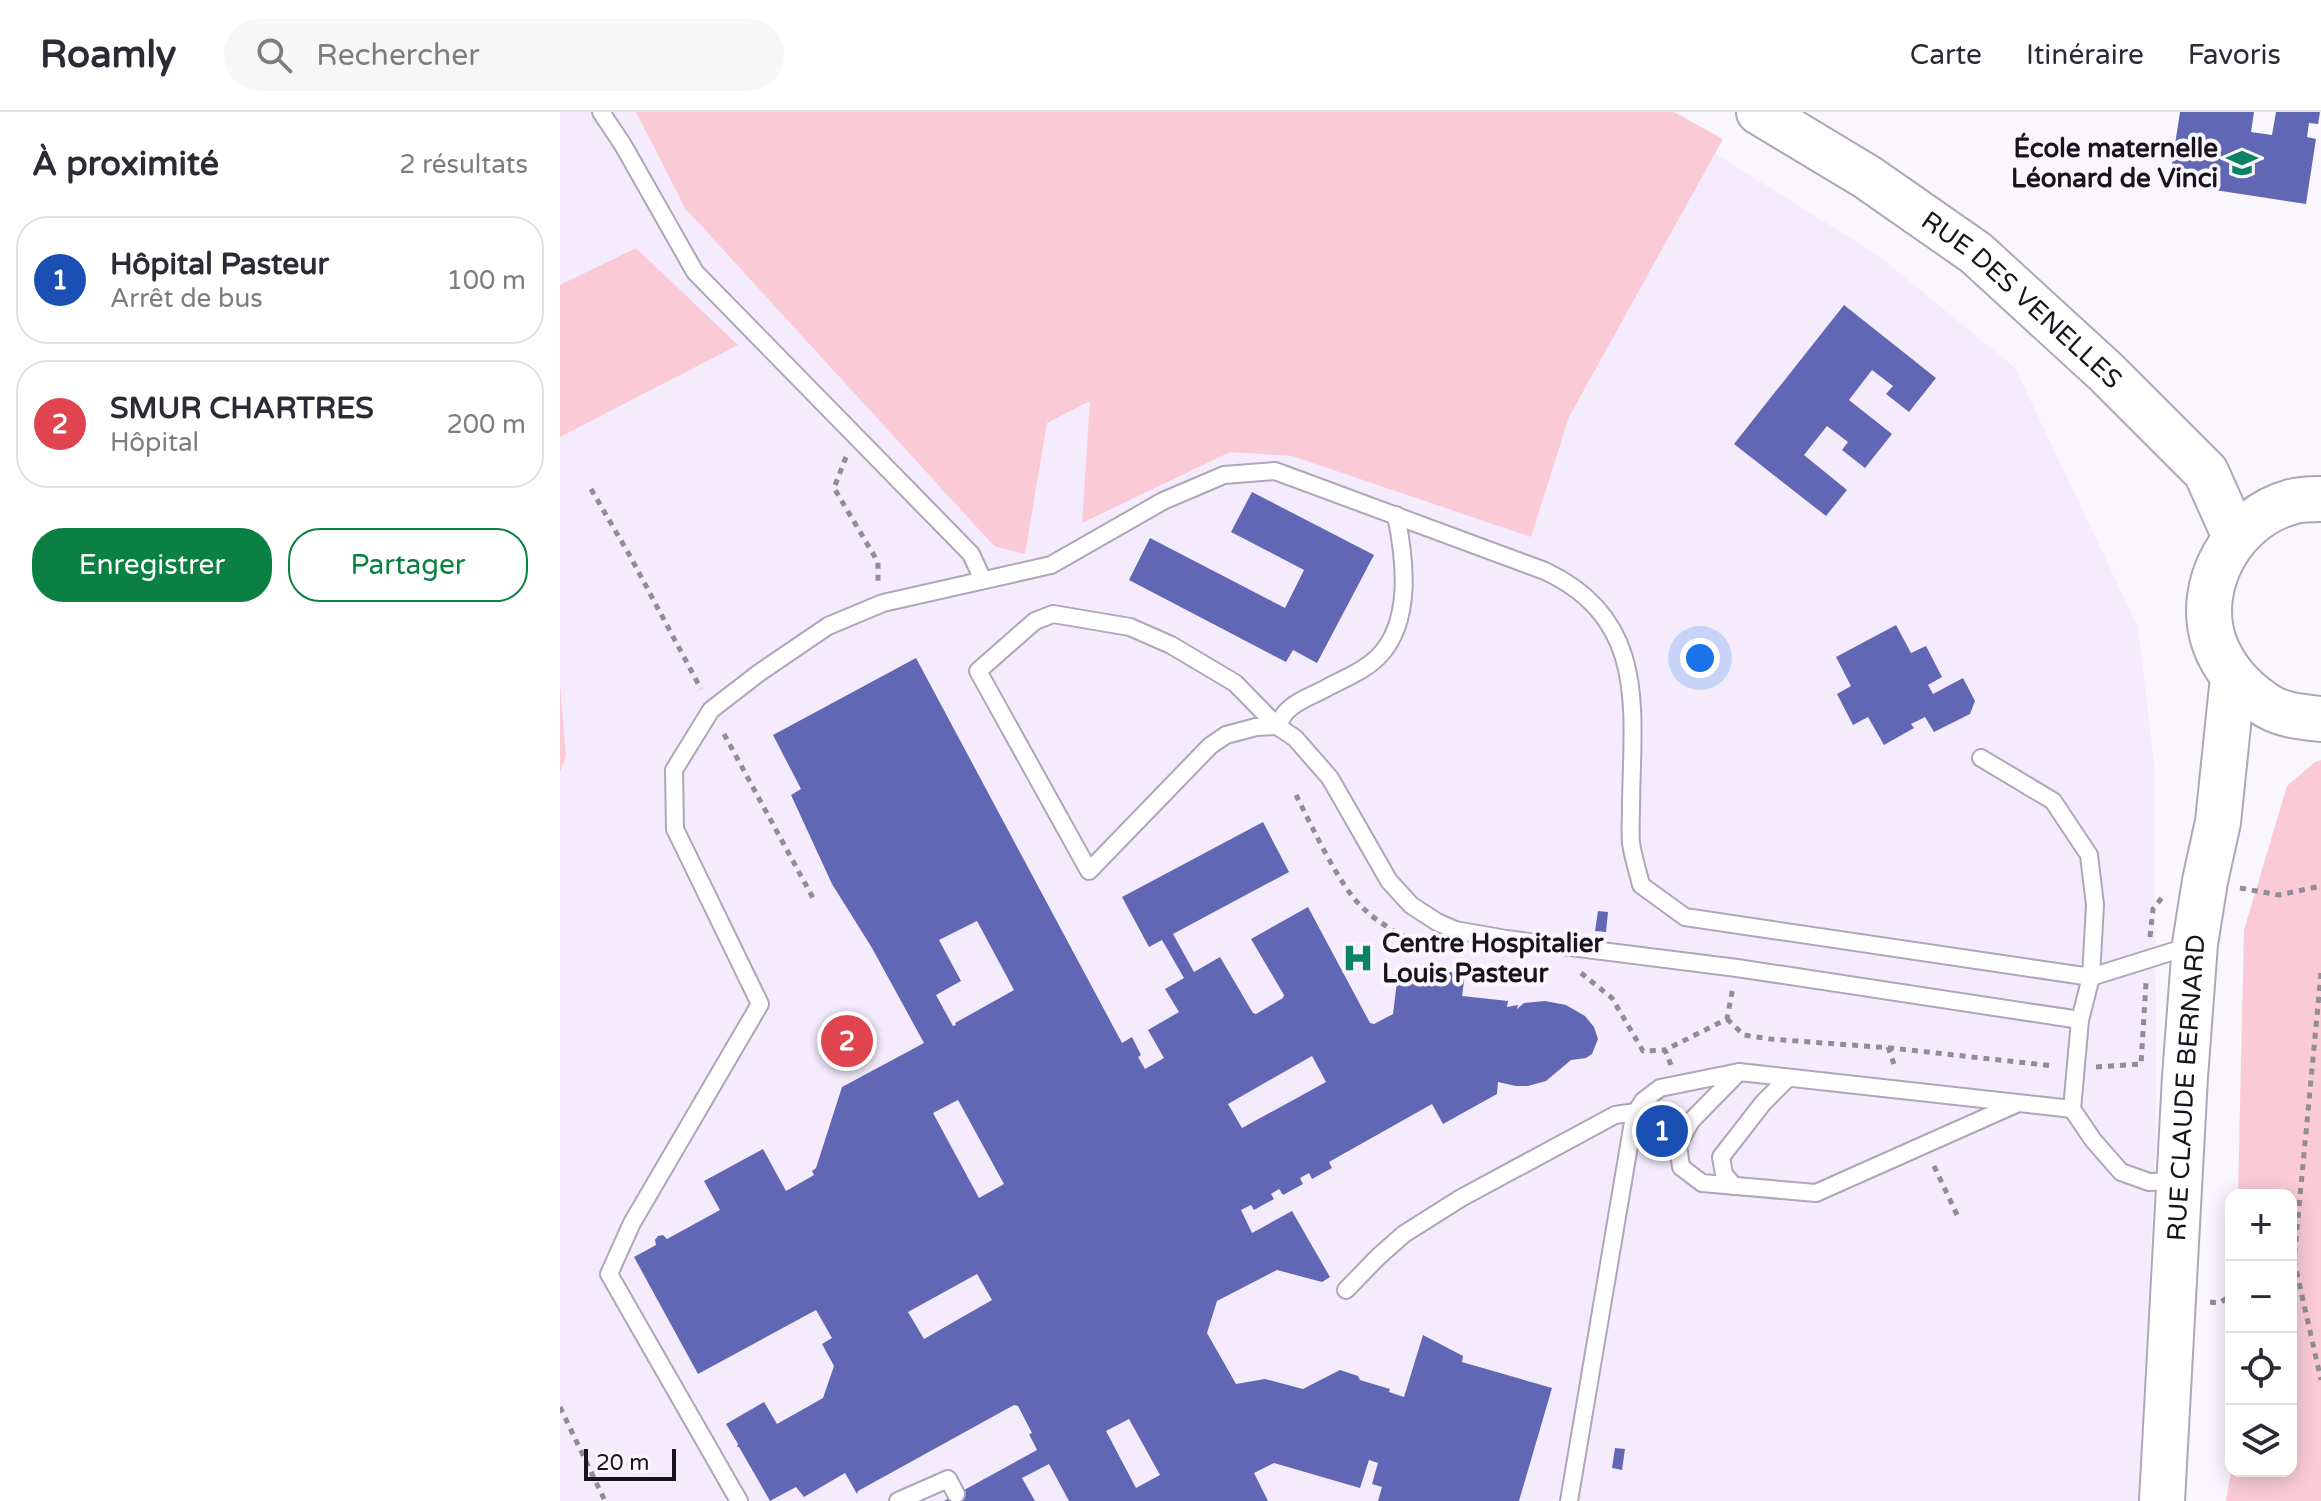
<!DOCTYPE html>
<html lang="fr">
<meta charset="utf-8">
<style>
:root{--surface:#fff;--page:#f7f7f7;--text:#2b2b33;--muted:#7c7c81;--line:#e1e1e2;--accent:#0b8043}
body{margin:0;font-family:"Varela Round",sans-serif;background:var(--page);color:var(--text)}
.controls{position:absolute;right:24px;bottom:24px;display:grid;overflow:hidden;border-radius:16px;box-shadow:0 4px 20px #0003}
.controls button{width:72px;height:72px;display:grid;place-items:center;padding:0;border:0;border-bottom:2px solid var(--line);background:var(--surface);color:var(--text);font:40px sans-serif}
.scale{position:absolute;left:24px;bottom:20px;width:92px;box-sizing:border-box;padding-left:8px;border:4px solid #17141b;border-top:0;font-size:22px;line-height:28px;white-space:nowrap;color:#17141b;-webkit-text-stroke:6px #faf6fe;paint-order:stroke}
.you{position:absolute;left:1140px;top:546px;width:28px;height:28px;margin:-20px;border:6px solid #fff;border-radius:50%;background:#1a73e8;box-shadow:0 0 0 12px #1a73e833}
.badge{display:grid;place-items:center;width:52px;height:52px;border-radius:50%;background:var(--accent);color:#fff;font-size:26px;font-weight:700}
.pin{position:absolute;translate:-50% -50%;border:4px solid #fff;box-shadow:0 2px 8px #0006}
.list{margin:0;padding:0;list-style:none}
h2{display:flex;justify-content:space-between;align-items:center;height:104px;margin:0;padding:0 32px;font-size:34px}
h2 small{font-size:26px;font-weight:400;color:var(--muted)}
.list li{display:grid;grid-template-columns:52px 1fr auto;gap:24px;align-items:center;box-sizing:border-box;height:128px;margin:0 16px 16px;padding:0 16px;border:2px solid var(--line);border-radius:32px}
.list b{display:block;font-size:30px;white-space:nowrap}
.list p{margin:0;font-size:26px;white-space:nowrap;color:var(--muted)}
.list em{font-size:26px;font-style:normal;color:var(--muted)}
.actions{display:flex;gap:16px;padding:24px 32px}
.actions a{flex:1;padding:18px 0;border:2px solid var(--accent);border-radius:32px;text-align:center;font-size:28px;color:var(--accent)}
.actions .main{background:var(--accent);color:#fff}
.icon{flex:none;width:44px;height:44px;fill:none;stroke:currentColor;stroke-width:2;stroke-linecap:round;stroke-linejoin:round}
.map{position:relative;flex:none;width:1761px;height:1389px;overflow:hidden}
header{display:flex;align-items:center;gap:48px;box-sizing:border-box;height:112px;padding:0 40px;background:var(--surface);border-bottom:2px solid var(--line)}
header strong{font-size:38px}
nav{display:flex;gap:44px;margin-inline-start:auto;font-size:28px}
.search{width:560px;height:72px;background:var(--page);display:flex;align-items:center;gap:20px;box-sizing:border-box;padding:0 28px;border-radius:44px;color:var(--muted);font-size:30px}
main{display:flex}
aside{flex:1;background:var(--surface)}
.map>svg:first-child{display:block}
.built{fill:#f4ecfd}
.green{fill:#facbd6}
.building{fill:#6267b5;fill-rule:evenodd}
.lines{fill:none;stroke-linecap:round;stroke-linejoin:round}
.lane-casing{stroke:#aea6b9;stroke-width:20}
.secondary-casing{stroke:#aea6b9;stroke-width:48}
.path{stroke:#908d94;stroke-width:5;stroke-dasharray:6 6;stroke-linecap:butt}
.lane{stroke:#fff;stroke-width:16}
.secondary{stroke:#fff;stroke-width:44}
.labels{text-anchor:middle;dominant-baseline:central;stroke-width:8;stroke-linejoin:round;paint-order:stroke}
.poi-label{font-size:26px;font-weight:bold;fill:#17141b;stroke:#faf6fe;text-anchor:end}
.street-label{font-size:26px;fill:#17141b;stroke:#faf6fe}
</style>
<header>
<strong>Roamly</strong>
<div class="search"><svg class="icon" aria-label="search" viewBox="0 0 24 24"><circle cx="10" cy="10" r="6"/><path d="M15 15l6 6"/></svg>Rechercher</div>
<nav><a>Carte</a><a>Itinéraire</a><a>Favoris</a></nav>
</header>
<main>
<aside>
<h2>À proximité<small>2 résultats</small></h2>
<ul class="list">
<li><span class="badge" style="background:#1a4fb4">1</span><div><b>Hôpital Pasteur</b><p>Arrêt de bus</p></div><em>100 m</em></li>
<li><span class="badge" style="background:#e0444e">2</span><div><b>SMUR CHARTRES</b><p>Hôpital</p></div><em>200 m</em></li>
</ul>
<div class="actions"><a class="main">Enregistrer</a><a>Partager</a></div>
</aside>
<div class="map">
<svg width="1761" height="1389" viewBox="0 0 1761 1389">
<rect width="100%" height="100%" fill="#faf6fe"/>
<!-- built -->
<polygon class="built" points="0,0 1084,0 1124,22 1319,144 1455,256 1578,515 1595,659 1596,1032 1578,1389 0,1389"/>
<!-- green -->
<g class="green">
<polygon points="76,0 1114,0 1163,27 1009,305 971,425 732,344 670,340 522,411 530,289 487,311 465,442 434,434 125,96"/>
<polygon points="76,136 178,233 0,325 0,173"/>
<polygon points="0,574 6,644 0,660"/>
<polygon points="1761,648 1761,1389 1666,1389 1671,1359 1731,1359 1731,1083 1678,1083 1684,818 1727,674 1755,650"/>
</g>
<!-- building -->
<g class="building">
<polygon points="1620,0 1694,0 1691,20 1712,23 1716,0 1760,0 1758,12 1749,11 1747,25 1756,27 1746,92 1609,71"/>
<polygon points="1284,193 1376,266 1349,300 1326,282 1333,274 1312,258 1289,288 1332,322 1305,356 1282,338 1288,330 1267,314 1244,343 1287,378 1266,404 1174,332"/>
<polygon points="692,380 814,443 757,551 733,538 726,550 569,468 590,426 725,496 744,458 671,420"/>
<polygon points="1336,513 1351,541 1366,534 1382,565 1368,573 1373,582 1403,566 1415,589 1410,602 1374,620 1365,605 1351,612 1354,616 1324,633 1308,605 1293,613 1277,582 1291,574 1276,545"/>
<path d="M356 546 562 931 572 925 581 943 578 945 585 957 604 946 588 918 619 900 605 877 624 866 602 828 589 835 562 785 703 710 729 760 613 822 634 860 660 845 693 901 696 902 723 886 724 883 691 827 748 795 810 911 814 912 833 902 839 853 905 862 902 884 948 889 947 895 958 893 957 897 964 891 985 889 1006 893 1025 904 1034 915 1038 927 1032 942 1026 946 1011 948 986 969 968 974H956L938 970 937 982 883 1012 872 992 769 1050 772 1056 752 1067 749 1061 740 1066 743 1072 723 1083 719 1077 711 1082 714 1087 694 1098 691 1093 681 1098 692 1121 732 1099 770 1165 762 1170 717 1158 657 1189 647 1221 676 1272 705 1267 743 1277 780 1258 798 1264 800 1268 830 1277 829 1280 844 1285 863 1223 903 1244 902 1250 992 1276 959 1389H818L822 1375 812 1372 818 1351 809 1348 800 1376 714 1351 694 1361 708 1389H509L489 1352 462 1366 475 1389H384L477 1338 469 1322 472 1321 458 1294 454 1293 298 1379 297 1382 285 1361 244 1385 236 1375 210 1389 179 1335H177L178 1332 166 1312 204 1290 217 1312 263 1286 274 1254 262 1232 272 1226 256 1198 138 1262 74 1145 96 1133 95 1128 98 1124 103 1123 107 1127 160 1098 144 1069 203 1037 226 1079 254 1063 252 1059 256 1056 282 975 364 931 312 836 272 772 231 683 241 677 213 623ZM417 809 454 878 395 911 396 913 393 914 376 883 401 869 379 828ZM752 944 766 970 682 1016 668 992ZM398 988 444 1072 419 1086 373 1001ZM417 1162 432 1188 364 1227 348 1200ZM569 1307 600 1363 576 1376 546 1319Z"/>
<polygon points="1038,799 1048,800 1046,820 1035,819"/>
<polygon points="1055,1336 1065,1337 1062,1358 1052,1356"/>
</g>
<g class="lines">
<defs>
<g id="lane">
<polyline points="41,0 63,33 135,160 411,442 423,468"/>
<path d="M836 403C845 447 853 510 818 545 805 558 786 566 770 574 757 582 737 588 727 599 723 603 720 609 717 614L675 571 611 533 570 515 493 502 475 509 418 559 529 759 650 634 666 623 696 615 717 614 735 626 770 666 829 769 851 793 877 810 895 818 946 827 1177 856 1520 908"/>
<polyline points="1421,646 1493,689 1529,743 1535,793 1531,865 1520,908 1512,997 1533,1028 1561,1060 1589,1070 1616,1069"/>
<polyline points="1179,960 1131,1009 1118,1033 1121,1055 1142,1071 1256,1081 1456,992"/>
<polyline points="1174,1074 1164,1062 1161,1045 1203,991 1228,966"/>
<polyline points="786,1178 818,1145 844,1122 901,1086 1055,1003 1076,1000"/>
<path d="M179 1389 49 1162 72 1111 200 892 115 717 114 658 151 598 199 561 268 514 323 491 491 453 603 389 664 363 715 359 985 459C1089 508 1072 598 1071 694 1071 706 1070 719 1071 731 1073 745 1078 760 1081 773L1125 805 1531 865 1630 834"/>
<polyline points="338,1389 388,1367 396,1382"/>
<polyline points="1009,1389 1073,1010 1076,1000 1083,989 1100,976 1179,960 1512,997"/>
</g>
<g id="secondary">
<path id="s1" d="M1199 0 1307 65 1416 141 1547 261 1646 360 1675 425"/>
<path d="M1761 387C1751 387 1740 387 1731 390 1673 406 1635 472 1654 530 1663 555 1681 576 1703 591 1719 603 1741 605 1761 607"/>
<path id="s2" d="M1602 1389 1625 965 1635 832 1645 769 1658 710 1673 565"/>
</g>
</defs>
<!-- lane casing -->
<use href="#lane" class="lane-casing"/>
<!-- secondary casing -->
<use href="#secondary" class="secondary-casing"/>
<!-- path -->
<g class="path">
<polyline points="286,345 274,376 318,450 318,469"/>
<polyline points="31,377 70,444 141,577"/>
<polyline points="164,622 253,786"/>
<path d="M736 683C752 714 779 774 803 796 820 813 845 826 868 834"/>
<polyline points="1680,776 1719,783 1761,774"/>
<polyline points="1590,825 1593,797 1604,783"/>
<polyline points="1021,861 1052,886 1083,939 1105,938"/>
<polyline points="1761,861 1734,1148 1761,1268"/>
<polyline points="1167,907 1184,923 1210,927 1331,936 1494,954"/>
<polyline points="1328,935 1335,955"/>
<polyline points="1111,953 1105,938 1167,907 1173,875"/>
<polyline points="1536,955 1581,952 1586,871"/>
<polyline points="1374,1054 1399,1107"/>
<polyline points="1650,1190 1659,1191 1671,1184"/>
<polyline points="0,1295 45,1389"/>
</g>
<!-- lane -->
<use href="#lane" class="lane"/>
<!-- secondary -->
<use href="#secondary" class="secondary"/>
</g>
<!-- icons -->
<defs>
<symbol id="school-bare" viewBox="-9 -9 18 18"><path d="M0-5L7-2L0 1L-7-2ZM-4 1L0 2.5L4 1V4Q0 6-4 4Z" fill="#0c8261" stroke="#faf6fe" stroke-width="2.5" paint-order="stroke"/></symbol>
<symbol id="hospital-bare" viewBox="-9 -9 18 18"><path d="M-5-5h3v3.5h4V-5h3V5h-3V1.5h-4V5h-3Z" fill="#0c8261" stroke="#faf6fe" stroke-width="2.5" paint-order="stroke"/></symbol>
</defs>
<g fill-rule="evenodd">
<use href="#school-bare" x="1660" y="29" width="44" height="44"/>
<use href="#hospital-bare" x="776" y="824" width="44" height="44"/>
</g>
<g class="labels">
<!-- poi labels -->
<g class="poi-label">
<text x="1658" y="36">École maternelle<tspan x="1658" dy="30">Léonard de Vinci</tspan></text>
<text x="822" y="831" text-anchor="start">Centre Hospitalier<tspan x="822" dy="30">Louis Pasteur</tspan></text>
</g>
<!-- street labels -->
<g class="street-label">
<text stroke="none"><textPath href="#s1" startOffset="324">RUE DES VENELLES</textPath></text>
<text stroke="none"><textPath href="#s2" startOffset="414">RUE CLAUDE BERNARD</textPath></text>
</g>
</g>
</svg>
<div class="controls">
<button>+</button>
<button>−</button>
<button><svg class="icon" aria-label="locate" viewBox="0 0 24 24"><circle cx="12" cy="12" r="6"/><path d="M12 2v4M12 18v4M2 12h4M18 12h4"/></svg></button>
<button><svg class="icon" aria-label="layers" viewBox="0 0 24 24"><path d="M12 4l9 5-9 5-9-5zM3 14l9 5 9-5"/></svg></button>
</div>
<div class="scale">20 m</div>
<div class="you"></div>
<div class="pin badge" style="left:1102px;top:1019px;background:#1a4fb4">1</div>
<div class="pin badge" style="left:287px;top:929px;background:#e0444e">2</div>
</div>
</main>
